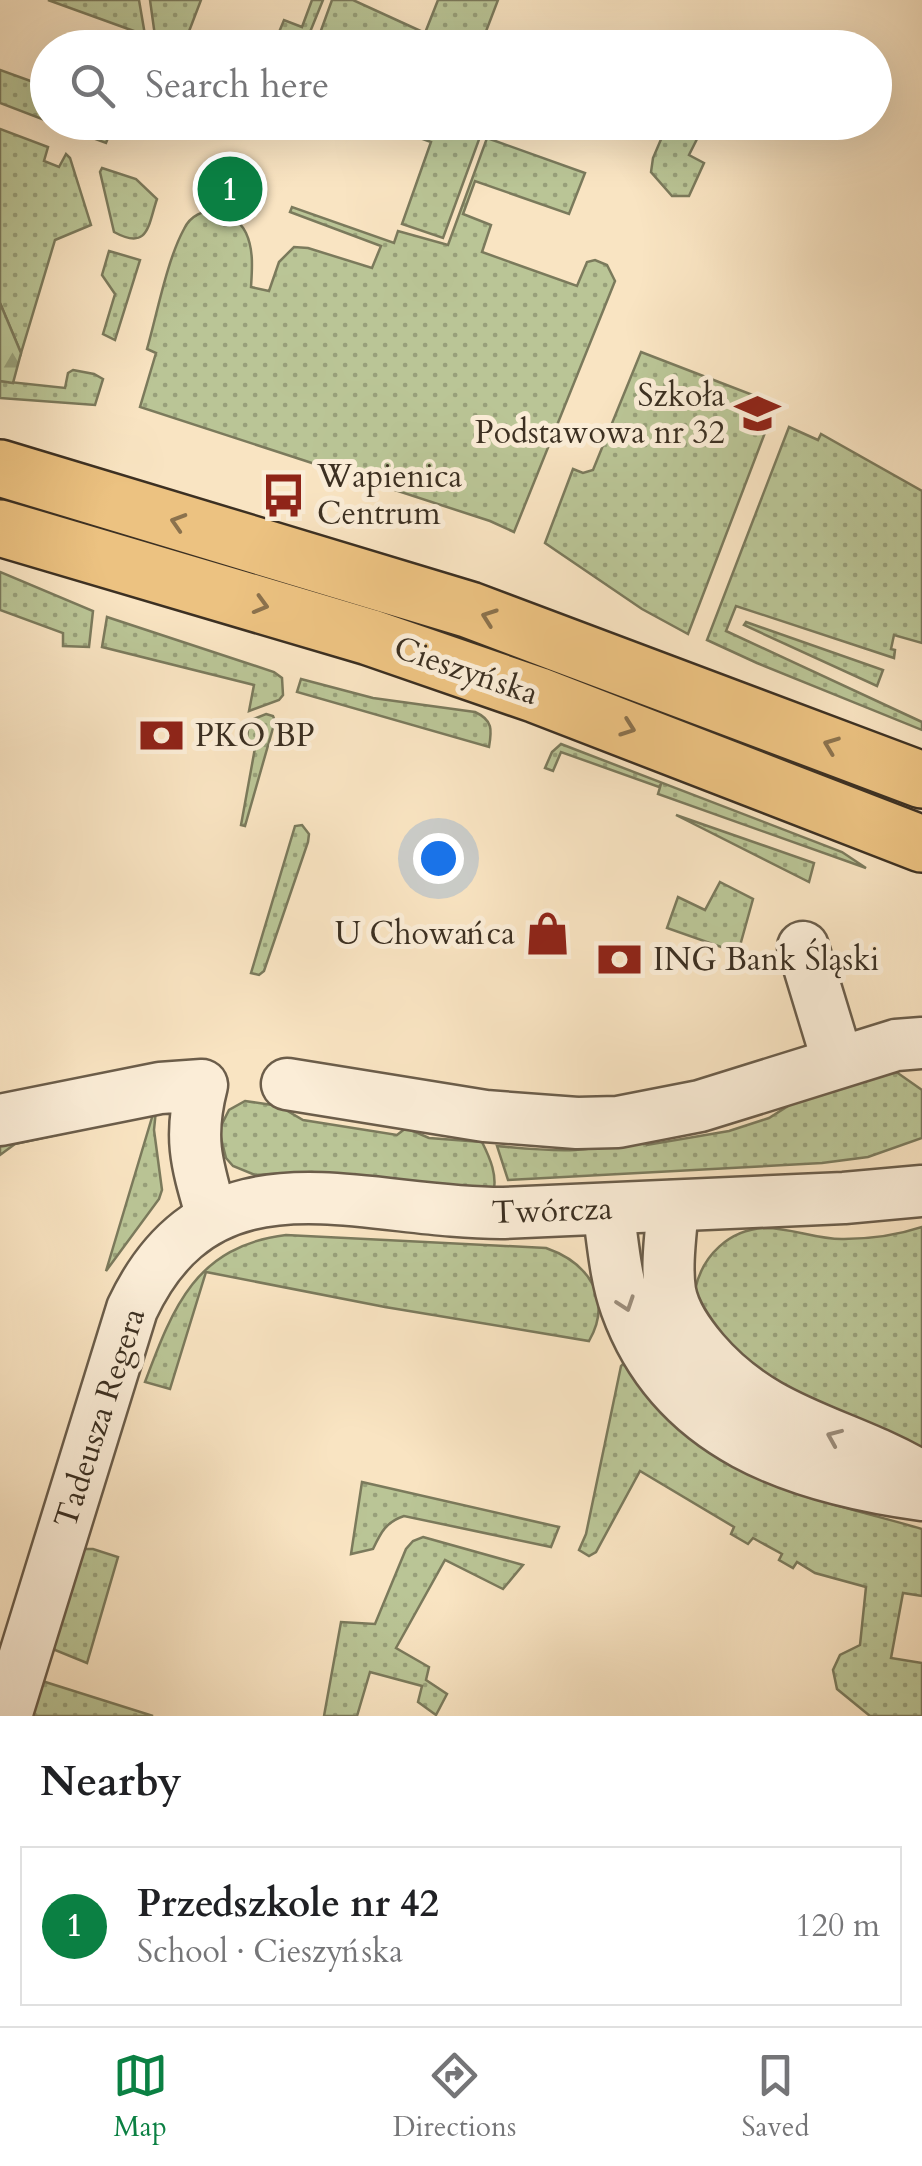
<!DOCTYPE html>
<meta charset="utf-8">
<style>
:root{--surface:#fff;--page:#f6f6f6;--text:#202124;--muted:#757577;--line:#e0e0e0;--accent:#0b8043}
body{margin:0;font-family:Cardo,serif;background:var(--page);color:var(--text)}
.you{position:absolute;left:438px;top:858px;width:35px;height:35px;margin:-25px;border:8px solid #fff;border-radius:50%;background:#1a73e8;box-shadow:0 0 0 15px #1a73e833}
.badge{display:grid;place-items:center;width:65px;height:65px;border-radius:50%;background:var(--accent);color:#fff;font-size:32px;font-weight:700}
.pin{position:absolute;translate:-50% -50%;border:5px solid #fff;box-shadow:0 2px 10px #0006}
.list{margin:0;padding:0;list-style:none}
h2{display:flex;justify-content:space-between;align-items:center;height:130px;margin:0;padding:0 40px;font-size:42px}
h2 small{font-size:32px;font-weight:400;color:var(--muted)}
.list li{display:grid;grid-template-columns:65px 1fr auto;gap:30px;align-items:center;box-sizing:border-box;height:160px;margin:0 20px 20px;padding:0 20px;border:2px solid var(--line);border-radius:0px}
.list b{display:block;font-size:38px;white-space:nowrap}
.list p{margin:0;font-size:32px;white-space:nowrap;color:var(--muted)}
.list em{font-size:32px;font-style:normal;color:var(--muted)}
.icon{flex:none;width:55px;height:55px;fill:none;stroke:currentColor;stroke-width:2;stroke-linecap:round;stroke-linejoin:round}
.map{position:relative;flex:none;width:922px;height:1716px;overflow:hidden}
.search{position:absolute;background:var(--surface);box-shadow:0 10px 40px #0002;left:30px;right:30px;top:30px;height:110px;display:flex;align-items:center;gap:25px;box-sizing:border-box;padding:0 35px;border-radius:55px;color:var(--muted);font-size:38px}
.sheet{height:310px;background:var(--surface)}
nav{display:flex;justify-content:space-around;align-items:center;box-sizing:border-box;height:140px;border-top:2px solid var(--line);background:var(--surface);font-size:28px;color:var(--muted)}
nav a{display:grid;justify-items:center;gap:5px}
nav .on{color:var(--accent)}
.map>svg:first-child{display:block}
.grass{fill:url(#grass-dots);stroke:#7b7a5c;stroke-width:2.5}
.forest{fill:url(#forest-firs);stroke:#7b7a5c;stroke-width:2.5}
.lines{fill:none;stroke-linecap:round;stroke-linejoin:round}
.minor-casing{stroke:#6b5d4a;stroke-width:55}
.major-casing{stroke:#3c3022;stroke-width:60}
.minor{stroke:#fbedd7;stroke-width:50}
.major{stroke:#ecc281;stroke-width:55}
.oneway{stroke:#8b724d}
.oneway2{stroke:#9c8e7c}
.labels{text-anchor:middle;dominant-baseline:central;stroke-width:10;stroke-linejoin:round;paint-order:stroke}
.poi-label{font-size:32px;fill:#3c3022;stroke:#fbedd7;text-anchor:start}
.street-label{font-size:32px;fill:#3c3022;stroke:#fbedd7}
</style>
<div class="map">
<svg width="922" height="1716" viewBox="0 0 922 1716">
<defs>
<pattern id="grass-dots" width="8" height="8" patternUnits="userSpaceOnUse" patternTransform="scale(2.5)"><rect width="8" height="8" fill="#bac596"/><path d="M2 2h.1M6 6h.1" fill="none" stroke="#98a07a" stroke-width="1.8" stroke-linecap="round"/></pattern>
<pattern id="forest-firs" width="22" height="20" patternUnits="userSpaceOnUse" patternTransform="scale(2.5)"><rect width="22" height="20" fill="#bac596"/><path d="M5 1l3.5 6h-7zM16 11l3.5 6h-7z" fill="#98a07a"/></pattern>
</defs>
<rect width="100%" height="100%" fill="#f9e4c2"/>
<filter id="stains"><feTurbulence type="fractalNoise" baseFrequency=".002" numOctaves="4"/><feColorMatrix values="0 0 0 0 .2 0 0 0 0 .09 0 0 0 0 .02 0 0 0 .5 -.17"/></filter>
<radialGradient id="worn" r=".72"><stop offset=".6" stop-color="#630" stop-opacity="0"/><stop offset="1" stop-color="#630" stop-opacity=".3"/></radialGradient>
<!-- grass -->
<g class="grass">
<polygon points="48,0 139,0 145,35"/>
<polygon points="150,0 201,0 183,47 151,47 155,36"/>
<polygon points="312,0 323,0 304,47 277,37 284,20 302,27"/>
<polygon points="332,0 353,0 425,33 438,0 498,0 480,47 315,47"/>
<polygon points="0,70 47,87 47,121 0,103"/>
<polygon points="52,123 114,123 106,143"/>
<polygon points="379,123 464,123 481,134 443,238 402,224 431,142"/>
<polygon points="668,123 705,123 689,155 704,163 689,196 672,196 651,172 653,158"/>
<polygon points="0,129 48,147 44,161 59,167 66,154 70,158 91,225 55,240 21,353 0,303"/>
<path d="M487 138 585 173 569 214 475 181 463 214 491 225 482 252 577 286 587 262 595 260 607 265 615 281 514 532 490 521 140 407 156 353 147 349C157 314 167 260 184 229 197 202 234 208 246 233 254 250 252 270 251 287L269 291 279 262 294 247 308 248 372 268 381 246 290 212 292 207 394 243 398 231 448 245Z"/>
<path d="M102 168 136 179 157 199C148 225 149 251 114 232L100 172Z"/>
<polygon points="109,251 140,260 115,340 103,334 115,294 102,275"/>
<polygon points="641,352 776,404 688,634 642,609 545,543 573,469 583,473 593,470"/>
<polygon points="73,370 94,374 103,379 95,405 0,398 0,381 65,388 68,373"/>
<polygon points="789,427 818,440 821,434 922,491 922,643 894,635 891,649 895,650 894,658 736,606 726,631 922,722 922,730 757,663 707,640"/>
<polygon points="0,572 93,611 89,647 63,646 63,633 0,610"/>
<polygon points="107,617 274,672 282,678 283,695 279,700 249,711 254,685 102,647"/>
<polygon points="746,622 883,670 877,686 744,625"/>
<path d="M301 679 373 698 475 712C493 720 492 730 489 747L297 692Z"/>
<polygon points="266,714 273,716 275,721 245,826 241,825 255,748 247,738 249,721"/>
<polygon points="561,744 842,852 866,868 658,794 661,784 659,787 561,752 553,771 545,768 552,752"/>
<polygon points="676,815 814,863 809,882"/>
<polygon points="302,825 309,834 308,842 264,971 259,975 251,973 295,826"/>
<polygon points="720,882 753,899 738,953 667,928 678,897 705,910"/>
<path d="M892 1069 922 1090V1138L868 1157 822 1163 508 1180 497 1146C543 1150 597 1157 638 1134L647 1145 729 1131 769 1118 796 1101Z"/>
<path d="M245 1101 279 1106 303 1120 397 1135 406 1128 429 1138 482 1142C490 1158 498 1176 493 1194L312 1172 255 1175 233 1166 226 1158 219 1130 229 1110Z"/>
<polygon points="141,1107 156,1110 154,1130 162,1190 159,1199 106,1271 153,1114 15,1144 0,1155 0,1136"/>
<path d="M922 1227V1455L819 1415 717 1348 695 1290C702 1256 729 1229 766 1228 792 1228 818 1240 844 1239 869 1239 898 1235 922 1227Z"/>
<path d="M286 1235 546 1248C589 1263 613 1299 589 1341L385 1307 206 1272 170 1389 145 1382C173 1307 196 1246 286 1235Z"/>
<path d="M625 1362C639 1381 652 1401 668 1418 734 1487 834 1503 922 1529V1596L903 1593 891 1658 922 1663V1716H870L837 1689 833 1670 840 1655 860 1645 866 1587 815 1573 797 1562 793 1568 779 1560 782 1554 753 1538 748 1544 731 1534 734 1527 640 1471 596 1552 589 1556 579 1550 586 1534 621 1366Z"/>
<path d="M362 1482 559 1527 551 1547 404 1516C386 1522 381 1532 373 1549L351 1554Z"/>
<polygon points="423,1537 523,1565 503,1589 445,1560 396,1648 429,1667 426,1680 447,1694 436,1715 418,1702 422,1686 370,1672 357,1716 324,1716 341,1622 375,1624 406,1549 413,1541"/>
<polygon points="79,1549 93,1549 118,1557 87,1663 55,1650 50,1642"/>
<polygon points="39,1680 153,1716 27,1716"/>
</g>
<!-- forest -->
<polygon class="forest" points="0,303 21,353 13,383 0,381"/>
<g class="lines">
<defs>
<g id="minor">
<polyline points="803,947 838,1062"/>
<polyline points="287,1084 485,1116 577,1123 618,1122 700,1106 896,1045 922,1043"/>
<path d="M0 1120 160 1088 202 1085C188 1139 197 1165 212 1217"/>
<path d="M673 1206C671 1233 666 1264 670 1291 674 1314 689 1334 703 1351 766 1425 845 1431 922 1477"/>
<path d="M608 1209C613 1242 615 1276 626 1307 673 1438 797 1478 922 1495"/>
<path d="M6 1716 132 1309C211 1141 360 1214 504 1213L844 1198 922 1191"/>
</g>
<g id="major">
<polyline points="0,468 470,610 922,780"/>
<polyline points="0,528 369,637 537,695 922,844"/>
</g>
</defs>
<!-- minor casing -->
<use href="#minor" class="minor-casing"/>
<!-- major casing -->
<use href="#major" class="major-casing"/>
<!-- minor -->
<use href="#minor" class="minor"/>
<!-- major -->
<use href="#major" class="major"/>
</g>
<!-- one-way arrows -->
<defs><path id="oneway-chevron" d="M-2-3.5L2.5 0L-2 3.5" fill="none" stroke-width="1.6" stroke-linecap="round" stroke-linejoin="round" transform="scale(2.5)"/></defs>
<g class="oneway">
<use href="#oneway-chevron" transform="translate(178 522) rotate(-163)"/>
<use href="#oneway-chevron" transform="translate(261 605) rotate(16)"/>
<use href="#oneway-chevron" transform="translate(489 617) rotate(-160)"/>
<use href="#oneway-chevron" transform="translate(628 728) rotate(20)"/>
<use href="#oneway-chevron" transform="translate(831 745) rotate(-159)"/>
</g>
<g class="oneway2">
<use href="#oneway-chevron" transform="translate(626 1304) rotate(71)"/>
<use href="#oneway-chevron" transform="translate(834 1437) rotate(-157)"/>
</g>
<!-- icons -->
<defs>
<symbol id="school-bare" viewBox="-9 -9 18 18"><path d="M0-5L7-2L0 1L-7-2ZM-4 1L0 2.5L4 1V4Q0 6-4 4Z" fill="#8f2418" stroke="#fbedd7" stroke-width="2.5" paint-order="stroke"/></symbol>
<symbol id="bus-bare" viewBox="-9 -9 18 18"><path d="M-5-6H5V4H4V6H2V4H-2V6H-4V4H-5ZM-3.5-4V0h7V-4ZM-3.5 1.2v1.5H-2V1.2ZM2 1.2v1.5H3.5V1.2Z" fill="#8f2418" stroke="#fbedd7" stroke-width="2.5" paint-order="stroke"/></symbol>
<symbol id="bank-bare" viewBox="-9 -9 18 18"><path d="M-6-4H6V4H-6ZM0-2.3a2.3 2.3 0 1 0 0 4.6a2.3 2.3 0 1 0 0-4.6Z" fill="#8f2418" stroke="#fbedd7" stroke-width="2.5" paint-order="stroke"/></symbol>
<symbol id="shop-bare" viewBox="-9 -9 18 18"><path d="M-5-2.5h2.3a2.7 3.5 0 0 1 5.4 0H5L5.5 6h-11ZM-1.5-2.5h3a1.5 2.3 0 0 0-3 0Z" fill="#8f2418" stroke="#fbedd7" stroke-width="2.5" paint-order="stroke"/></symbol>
</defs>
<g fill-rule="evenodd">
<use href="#school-bare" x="726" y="382" width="63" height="63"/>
<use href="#bus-bare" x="252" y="464" width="63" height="63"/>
<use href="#bank-bare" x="130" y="704" width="63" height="63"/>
<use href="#shop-bare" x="516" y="902" width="63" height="63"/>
<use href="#bank-bare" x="588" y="928" width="63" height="63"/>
</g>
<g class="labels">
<!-- poi labels -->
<g class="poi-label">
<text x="725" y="396" text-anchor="end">Szkoła<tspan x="725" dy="37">Podstawowa nr 32</tspan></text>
<text x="317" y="477">Wapienica<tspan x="317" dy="37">Centrum</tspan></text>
<text x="195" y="736">PKO BP</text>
<text x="515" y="934" text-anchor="end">U Chowańca</text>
<text x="653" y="960">ING Bank Śląski</text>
</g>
<!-- street labels -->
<g class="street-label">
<text transform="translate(466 671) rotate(19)">Cieszyńska</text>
<text transform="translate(552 1211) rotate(-2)">Twórcza</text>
<text transform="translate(100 1418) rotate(-72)">Tadeusza Regera</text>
</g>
</g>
<rect width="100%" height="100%" filter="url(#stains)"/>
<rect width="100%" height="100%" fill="url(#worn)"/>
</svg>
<div class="you"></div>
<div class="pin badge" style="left:230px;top:189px">1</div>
<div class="search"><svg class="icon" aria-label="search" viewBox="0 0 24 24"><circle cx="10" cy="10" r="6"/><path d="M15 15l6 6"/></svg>Search here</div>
</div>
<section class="sheet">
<h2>Nearby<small></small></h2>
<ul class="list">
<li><span class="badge">1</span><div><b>Przedszkole nr 42</b><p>School · Cieszyńska</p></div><em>120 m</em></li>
</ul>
</section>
<nav>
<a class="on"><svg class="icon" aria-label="map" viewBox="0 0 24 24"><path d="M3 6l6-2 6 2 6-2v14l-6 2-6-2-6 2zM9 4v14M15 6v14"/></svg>Map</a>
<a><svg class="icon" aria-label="directions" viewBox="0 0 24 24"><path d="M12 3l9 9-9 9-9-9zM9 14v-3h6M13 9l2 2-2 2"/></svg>Directions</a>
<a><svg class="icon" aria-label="saved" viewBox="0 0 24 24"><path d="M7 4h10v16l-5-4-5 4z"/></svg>Saved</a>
</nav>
